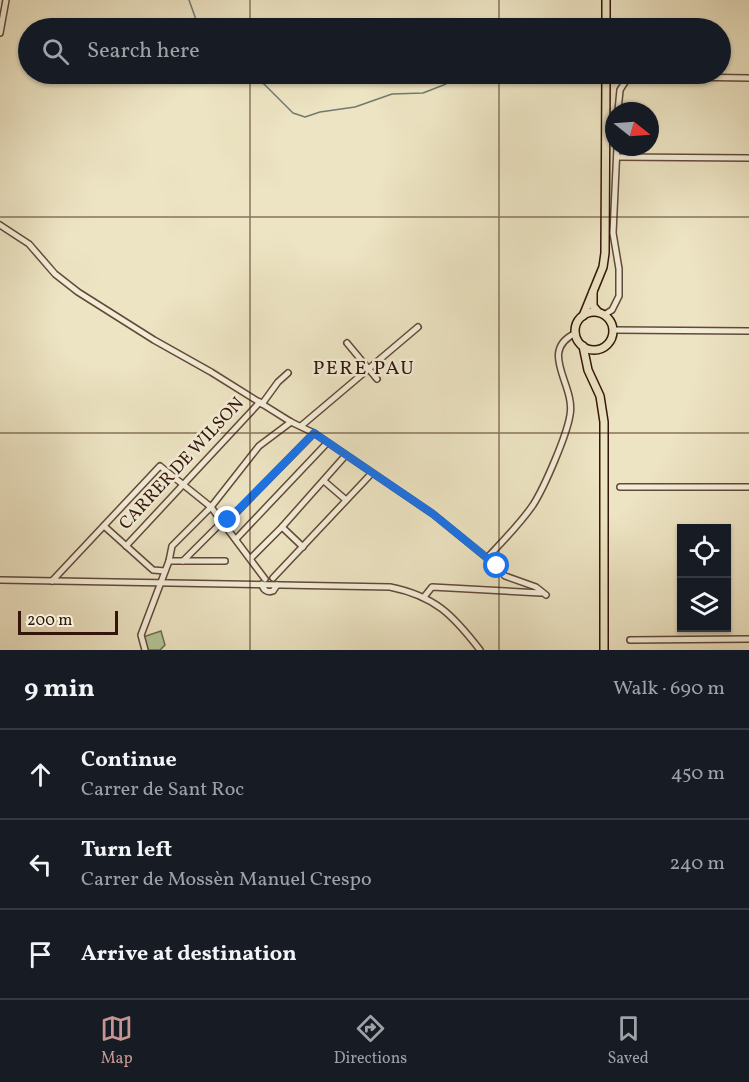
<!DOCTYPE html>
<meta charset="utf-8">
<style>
:root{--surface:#171b24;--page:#242831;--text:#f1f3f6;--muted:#9ea1a6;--line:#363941;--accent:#c59692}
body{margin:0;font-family:Vollkorn,serif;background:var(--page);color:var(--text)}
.controls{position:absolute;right:18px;bottom:18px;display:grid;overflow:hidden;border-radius:0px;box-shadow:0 2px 4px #0004}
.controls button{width:54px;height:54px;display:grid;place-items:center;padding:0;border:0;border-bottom:2px solid var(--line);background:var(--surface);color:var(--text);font:30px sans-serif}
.compass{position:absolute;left:605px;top:102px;width:54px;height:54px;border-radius:50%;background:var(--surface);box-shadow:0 2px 4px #0004;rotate:107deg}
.scale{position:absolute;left:18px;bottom:15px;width:100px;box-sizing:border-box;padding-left:6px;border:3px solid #331509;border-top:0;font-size:16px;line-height:21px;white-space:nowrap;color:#331509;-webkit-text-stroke:4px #f3edd8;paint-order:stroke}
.stop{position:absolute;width:18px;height:18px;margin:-14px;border:4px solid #1a73e8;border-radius:50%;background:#fff}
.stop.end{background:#1a73e8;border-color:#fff;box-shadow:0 2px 6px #0008}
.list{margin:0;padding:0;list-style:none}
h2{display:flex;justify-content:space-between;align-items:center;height:78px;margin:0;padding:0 24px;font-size:26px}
h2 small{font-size:20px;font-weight:400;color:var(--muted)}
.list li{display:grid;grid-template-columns:39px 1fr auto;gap:18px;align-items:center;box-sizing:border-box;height:90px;padding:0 24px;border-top:2px solid var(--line)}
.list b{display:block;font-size:22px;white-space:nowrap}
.list p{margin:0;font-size:20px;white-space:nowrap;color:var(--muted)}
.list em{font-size:20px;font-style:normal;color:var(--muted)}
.icon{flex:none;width:33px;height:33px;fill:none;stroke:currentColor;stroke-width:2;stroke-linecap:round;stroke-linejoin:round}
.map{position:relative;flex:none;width:749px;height:650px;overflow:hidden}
.search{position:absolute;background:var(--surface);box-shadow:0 2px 4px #0004;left:18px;right:18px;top:18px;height:66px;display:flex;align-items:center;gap:15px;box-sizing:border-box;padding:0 21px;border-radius:33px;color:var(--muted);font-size:22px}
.sheet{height:348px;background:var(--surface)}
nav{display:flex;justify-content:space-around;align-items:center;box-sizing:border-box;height:84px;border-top:2px solid var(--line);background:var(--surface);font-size:16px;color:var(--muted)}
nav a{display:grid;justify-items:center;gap:3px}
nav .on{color:var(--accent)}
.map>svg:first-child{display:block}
.green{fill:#b3c598;stroke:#736d50;stroke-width:1.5}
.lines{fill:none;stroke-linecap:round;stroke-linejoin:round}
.stream{stroke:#707a71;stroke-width:1.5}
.minor-casing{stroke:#624938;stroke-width:8}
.major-casing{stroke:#331509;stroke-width:10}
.minor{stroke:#f3edd8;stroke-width:5}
.major{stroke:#ede4c3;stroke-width:7}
.route{stroke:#1a73e8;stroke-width:8}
.grid{fill:none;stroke:#331509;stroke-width:1.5;stroke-opacity:0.55}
.labels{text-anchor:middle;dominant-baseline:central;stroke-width:5;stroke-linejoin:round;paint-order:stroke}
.street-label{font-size:18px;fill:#331509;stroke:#f3edd8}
.neighbourhood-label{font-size:20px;letter-spacing:1.5px;fill:#331509;stroke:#f3edd8}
</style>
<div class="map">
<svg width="749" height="650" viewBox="0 0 749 650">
<rect width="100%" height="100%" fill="#ede4c3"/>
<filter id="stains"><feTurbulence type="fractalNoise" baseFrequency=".00333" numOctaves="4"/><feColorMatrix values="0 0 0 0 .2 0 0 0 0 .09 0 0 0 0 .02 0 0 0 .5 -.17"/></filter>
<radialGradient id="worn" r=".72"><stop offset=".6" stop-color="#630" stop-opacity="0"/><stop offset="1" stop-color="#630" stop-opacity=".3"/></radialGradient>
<!-- green -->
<polygon class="green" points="161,631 165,645 160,650 147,650 143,637"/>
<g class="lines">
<!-- stream -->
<g class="stream">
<polyline points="189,0 199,28"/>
<polyline points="246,74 264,84 293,113 305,117 320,112 355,107 392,94 423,93 446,84 459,74"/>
</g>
<defs>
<g id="minor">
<polyline points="0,33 6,0"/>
<polyline points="627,79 684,77 749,78"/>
<polyline points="618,111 620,90 627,79"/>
<polyline points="617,157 749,158"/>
<polyline points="0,225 29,244 55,274 78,292 154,340 211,372 291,422 314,433 433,514 487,558 505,576 536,587 546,595"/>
<polyline points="604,315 612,310 619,296 619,269 613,233 617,147"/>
<polyline points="613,330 749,331"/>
<polyline points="347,343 377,379"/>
<polyline points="262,404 278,382 288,373"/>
<polyline points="301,426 418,327"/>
<polyline points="324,481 346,500"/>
<polyline points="620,487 749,487"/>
<polyline points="104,526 153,570 165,571"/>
<polyline points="282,527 303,547"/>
<polyline points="236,539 327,443"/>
<polyline points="126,546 260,402"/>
<polyline points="251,558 282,527 345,456"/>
<path d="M487 558C503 541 520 524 533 505 544 488 567 435 570 415 576 385 537 351 576 333"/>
<polyline points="169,561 225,561"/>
<polyline points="183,561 218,526 228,521 314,433"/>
<polyline points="273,578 371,474"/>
<path d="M0 580 390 587C435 596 453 615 480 650"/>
<polyline points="52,581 160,466 211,507 265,579"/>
<path d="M262 584C263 590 267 593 273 591L277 585"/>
<polyline points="424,597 432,587 541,593"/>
<polyline points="630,640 749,639"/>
<polyline points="145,650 141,635 169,561 172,546 211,507 259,446 291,422"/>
</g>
<g id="major">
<polyline points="606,28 606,0"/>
<polyline points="593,292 593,306 598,312"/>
<circle cx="594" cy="331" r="19"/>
<polyline points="583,316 603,267 605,253 606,74"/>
<polyline points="583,346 588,370 600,396 604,422 604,650"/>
</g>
</defs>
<!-- minor casing -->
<use href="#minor" class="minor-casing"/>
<!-- major casing -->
<use href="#major" class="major-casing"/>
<!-- minor -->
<use href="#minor" class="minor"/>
<!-- major -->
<use href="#major" class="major"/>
</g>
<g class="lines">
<!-- route -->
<polyline class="route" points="228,520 314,433 433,514 497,566"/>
</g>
<!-- grid -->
<path class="grid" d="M250 0V28M499 0V28M250 74V650M499 74V650M0 217H749M0 433H749"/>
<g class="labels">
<!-- street labels -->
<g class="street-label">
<text transform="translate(182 464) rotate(-47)">CARRER DE WILSON</text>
</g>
<!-- neighbourhood labels -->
<g class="neighbourhood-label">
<text x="364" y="369">PERE PAU</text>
</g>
</g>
<rect width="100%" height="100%" filter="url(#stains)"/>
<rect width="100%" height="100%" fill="url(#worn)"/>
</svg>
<div class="controls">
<button><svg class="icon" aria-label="locate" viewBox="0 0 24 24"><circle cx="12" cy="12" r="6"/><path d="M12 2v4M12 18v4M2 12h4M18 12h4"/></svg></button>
<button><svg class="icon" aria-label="layers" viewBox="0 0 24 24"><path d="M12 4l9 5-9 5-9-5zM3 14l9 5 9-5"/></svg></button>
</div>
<svg class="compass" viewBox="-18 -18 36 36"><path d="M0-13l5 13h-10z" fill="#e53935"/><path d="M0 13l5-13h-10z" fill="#9ea1a6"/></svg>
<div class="scale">200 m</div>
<div class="stop" style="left:497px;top:566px"></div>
<div class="stop end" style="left:228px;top:520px"></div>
<div class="search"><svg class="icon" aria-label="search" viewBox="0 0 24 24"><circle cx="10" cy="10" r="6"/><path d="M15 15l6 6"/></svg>Search here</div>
</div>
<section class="sheet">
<h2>9 min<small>Walk · 690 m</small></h2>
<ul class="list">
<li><svg class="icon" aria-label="ahead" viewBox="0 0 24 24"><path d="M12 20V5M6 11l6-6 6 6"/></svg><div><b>Continue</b><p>Carrer de Sant Roc</p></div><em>450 m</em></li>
<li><svg class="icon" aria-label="left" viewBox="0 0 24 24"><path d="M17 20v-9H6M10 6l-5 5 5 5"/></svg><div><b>Turn left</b><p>Carrer de Mossèn Manuel Crespo</p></div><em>240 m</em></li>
<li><svg class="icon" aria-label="arrive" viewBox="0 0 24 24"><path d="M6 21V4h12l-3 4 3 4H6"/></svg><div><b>Arrive at destination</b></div></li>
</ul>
</section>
<nav>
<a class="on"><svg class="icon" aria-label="map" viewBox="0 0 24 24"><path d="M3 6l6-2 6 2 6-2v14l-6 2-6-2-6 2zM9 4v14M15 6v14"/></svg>Map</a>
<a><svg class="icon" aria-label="directions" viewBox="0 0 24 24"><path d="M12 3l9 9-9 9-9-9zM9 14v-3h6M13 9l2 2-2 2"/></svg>Directions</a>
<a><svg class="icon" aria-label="saved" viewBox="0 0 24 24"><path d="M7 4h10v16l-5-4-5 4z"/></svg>Saved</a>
</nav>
